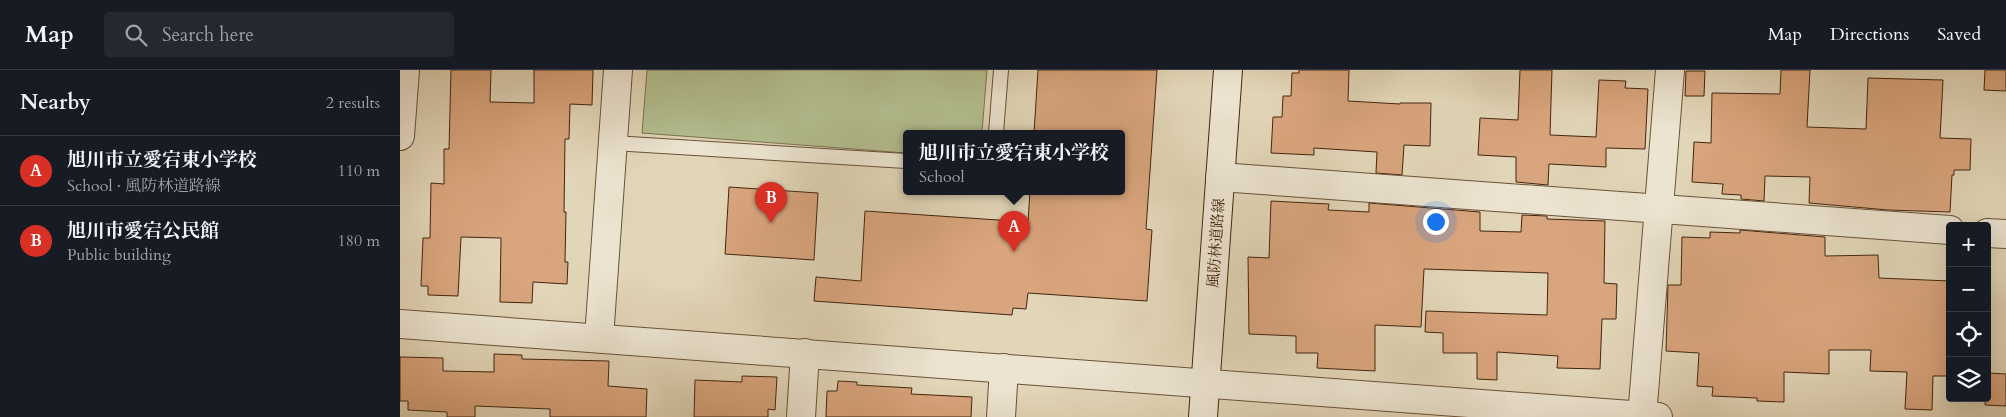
<!DOCTYPE html>
<meta charset="utf-8">
<style>
:root{--surface:#171b24;--page:#242831;--text:#f1f3f6;--muted:#9ea1a6;--line:#363941;--accent:#d93025}
body{margin:0;font-family:Cardo,"Noto Serif JP",serif;background:var(--page);color:var(--text)}
.controls{position:absolute;right:15px;bottom:15px;display:grid;overflow:hidden;border-radius:5px;box-shadow:0 5px 20px #0002}
.controls button{width:45px;height:45px;display:grid;place-items:center;padding:0;border:0;border-bottom:1px solid var(--line);background:var(--surface);color:var(--text);font:25px sans-serif}
.you{position:absolute;left:1035px;top:151px;width:18px;height:18px;margin:-12px;border:4px solid #fff;border-radius:50%;background:#1a73e8;box-shadow:0 0 0 8px #1a73e833}
.badge{display:grid;place-items:center;width:32px;height:32px;border-radius:50%;background:var(--accent);color:#fff;font-size:16px;font-weight:700}
.pin{position:absolute;translate:-50% -41px;filter:drop-shadow(0 1px 2px #0008)}
.pin::after{content:'';position:absolute;top:26px;width:18px;height:15px;background:inherit;clip-path:polygon(0 0,100% 0,50% 100%)}
.popup{position:absolute;left:503px;top:60px;width:222px;height:65px;box-sizing:border-box;display:grid;place-content:center;border-radius:5px;background:var(--surface);filter:drop-shadow(0 1px 4px #0005);font-size:16px;white-space:nowrap;color:var(--muted)}
.popup b{font-size:19px;color:var(--text)}
.popup::after{content:'';position:absolute;left:50%;top:100%;margin-left:-10px;border:10px solid transparent;border-top-color:var(--surface)}
.list{margin:0;padding:0;list-style:none}
h2{display:flex;justify-content:space-between;align-items:center;height:65px;margin:0;padding:0 20px;font-size:21px}
h2 small{font-size:16px;font-weight:400;color:var(--muted)}
.list li{display:grid;grid-template-columns:32px 1fr auto;gap:15px;align-items:center;box-sizing:border-box;height:70px;padding:0 20px;border-top:1px solid var(--line)}
.list b{display:block;font-size:19px;white-space:nowrap}
.list p{margin:0;font-size:16px;white-space:nowrap;color:var(--muted)}
.list em{font-size:16px;font-style:normal;color:var(--muted)}
.icon{flex:none;width:28px;height:28px;fill:none;stroke:currentColor;stroke-width:2;stroke-linecap:round;stroke-linejoin:round}
.map{position:relative;flex:none;width:1606px;height:347px;overflow:hidden}
header{display:flex;align-items:center;gap:30px;box-sizing:border-box;height:70px;padding:0 25px;background:var(--surface);border-bottom:1px solid var(--line)}
header strong{font-size:24px}
nav{display:flex;gap:28px;margin-inline-start:auto;font-size:18px}
.search{width:350px;height:45px;background:var(--page);display:flex;align-items:center;gap:12px;box-sizing:border-box;padding:0 18px;border-radius:5px;color:var(--muted);font-size:19px}
main{display:flex}
aside{flex:1;background:var(--surface)}
.map>svg:first-child{display:block}
.green{fill:#b3be8f;stroke:#7b724e}
.building{fill:#d9a57e;stroke:#43260d}
.lines{fill:none;stroke-linecap:round;stroke-linejoin:round}
.lane-casing{stroke:#6b5238;stroke-width:16}
.street-casing{stroke:#6b5238;stroke-width:30}
.secondary-casing{stroke:#43260d;stroke-width:30}
.lane{stroke:#ece4d1;stroke-width:14}
.street{stroke:#ece4d1;stroke-width:28}
.secondary{stroke:#ece4d1;stroke-width:28}
.labels{text-anchor:middle;dominant-baseline:central;stroke-width:4;stroke-linejoin:round;paint-order:stroke}
.street-label{font-size:15px;fill:#43260d;stroke:#ece4d1}
</style>
<header>
<strong>Map</strong>
<div class="search"><svg class="icon" aria-label="search" viewBox="0 0 24 24"><circle cx="10" cy="10" r="6"/><path d="M15 15l6 6"/></svg>Search here</div>
<nav><a>Map</a><a>Directions</a><a>Saved</a></nav>
</header>
<main>
<aside>
<h2>Nearby<small>2 results</small></h2>
<ul class="list">
<li><span class="badge">A</span><div><b>旭川市立愛宕東小学校</b><p>School · 風防林道路線</p></div><em>110 m</em></li>
<li><span class="badge">B</span><div><b>旭川市愛宕公民館</b><p>Public building</p></div><em>180 m</em></li>
</ul>
</aside>
<div class="map">
<svg width="1606" height="347" viewBox="0 0 1606 347">
<rect width="100%" height="100%" fill="#e2d6b8"/>
<filter id="stains"><feTurbulence type="fractalNoise" baseFrequency=".004" numOctaves="4"/><feColorMatrix values="0 0 0 0 .2 0 0 0 0 .09 0 0 0 0 .02 0 0 0 .5 -.17"/></filter>
<radialGradient id="worn" r=".72"><stop offset=".6" stop-color="#630" stop-opacity="0"/><stop offset="1" stop-color="#630" stop-opacity=".3"/></radialGradient>
<!-- green -->
<polygon class="green" points="247,0 587,0 582,62 506,63 506,83 242,63"/>
<!-- building -->
<g class="building">
<polygon points="51,0 91,0 90,32 134,33 134,0 193,0 192,35 170,34 169,69 165,69 164,142 166,142 165,192 168,192 167,214 133,212 132,233 100,232 101,168 61,167 58,226 28,225 28,216 21,216 23,168 30,168 31,113 44,114 44,79 49,79"/>
<polygon points="638,0 757,0 746,159 752,160 747,231 628,223 626,239 613,238 612,245 414,231 416,207 461,211 465,141 628,152 630,121 722,121 722,63 634,63"/>
<polygon points="899,0 949,0 948,31 1000,34 1000,33 1031,33 1030,76 1004,75 1002,105 976,103 977,82 914,78 914,85 871,83 873,47 882,47 883,26 891,26 892,3 899,3"/>
<polygon points="1120,0 1152,0 1150,65 1196,67 1199,10 1226,11 1225,18 1248,19 1245,79 1206,78 1206,97 1149,94 1148,115 1116,112 1116,87 1078,85 1080,48 1118,50"/>
<polygon points="1381,0 1410,0 1407,57 1466,59 1468,8 1543,10 1540,68 1571,69 1570,100 1554,100 1554,105 1552,105 1550,142 1488,140 1409,133 1410,107 1365,106 1364,131 1341,129 1341,125 1322,124 1323,114 1292,112 1294,72 1311,73 1312,23 1380,24"/>
<polygon points="1585,0 1606,0 1606,21 1584,20"/>
<polygon points="1286,1 1305,1 1304,26 1285,26"/>
<polygon points="329,117 418,123 414,190 325,184"/>
<polygon points="871,131 929,134 928,140 969,142 969,133 1080,142 1080,161 1121,162 1122,145 1147,146 1147,149 1205,151 1204,213 1217,214 1216,249 1202,249 1200,299 1157,298 1158,286 1097,282 1097,310 1077,309 1077,283 1043,283 1043,263 1025,262 1026,241 1147,245 1148,203 1024,199 1021,257 975,255 975,301 917,298 918,283 896,283 896,266 849,264 848,187 869,188"/>
<polygon points="1340,160 1425,167 1425,186 1478,185 1479,208 1550,211 1550,306 1533,306 1532,340 1505,339 1507,302 1470,301 1471,280 1429,280 1429,304 1384,302 1384,332 1357,331 1357,328 1312,326 1313,317 1297,316 1299,283 1266,281 1268,215 1281,215 1282,167 1310,168 1310,162 1340,163"/>
<polygon points="94,284 122,285 122,289 209,291 208,316 247,319 246,347 150,347 150,339 75,336 75,347 47,347 47,342 8,340 8,331 0,331 0,287 43,288 43,301 94,302"/>
<polygon points="1587,303 1606,304 1606,336 1585,335 1585,328 1587,328"/>
<polygon points="342,306 377,307 375,340 368,339 368,347 294,347 295,310 342,312"/>
<polygon points="438,311 457,312 457,315 512,318 511,324 572,327 571,347 426,347 427,321 437,321"/>
</g>
<g class="lines">
<defs>
<g id="lane">
<polyline points="596,63 601,0"/>
<polyline points="213,73 506,91"/>
</g>
<g id="street">
<polyline points="0,66 5,0"/>
<polyline points="820,107 1550,160"/>
<polyline points="1587,163 1606,164"/>
<polyline points="0,254 1258,347"/>
<polyline points="199,268 218,0"/>
<polyline points="401,347 405,283"/>
<polyline points="601,347 604,298"/>
<polyline points="1242,347 1270,0"/>
</g>
<polyline id="secondary" points="803,347 828,0"/>
</defs>
<!-- lane casing -->
<use href="#lane" class="lane-casing"/>
<!-- street casing -->
<use href="#street" class="street-casing"/>
<!-- secondary casing -->
<use href="#secondary" class="secondary-casing"/>
<!-- lane -->
<use href="#lane" class="lane"/>
<!-- street -->
<use href="#street" class="street"/>
<!-- secondary -->
<use href="#secondary" class="secondary"/>
</g>
<g class="labels">
<!-- street labels -->
<g class="street-label">
<text transform="translate(816 173) rotate(-86)">風防林道路線</text>
</g>
</g>
<rect width="100%" height="100%" filter="url(#stains)"/>
<rect width="100%" height="100%" fill="url(#worn)"/>
</svg>
<div class="controls">
<button>+</button>
<button>−</button>
<button><svg class="icon" aria-label="locate" viewBox="0 0 24 24"><circle cx="12" cy="12" r="6"/><path d="M12 2v4M12 18v4M2 12h4M18 12h4"/></svg></button>
<button><svg class="icon" aria-label="layers" viewBox="0 0 24 24"><path d="M12 4l9 5-9 5-9-5zM3 14l9 5 9-5"/></svg></button>
</div>
<div class="you"></div>
<div class="pin badge" style="left:614px;top:182px">A</div>
<div class="popup"><b>旭川市立愛宕東小学校</b>School</div>
<div class="pin badge" style="left:371px;top:153px">B</div>
</div>
</main>
